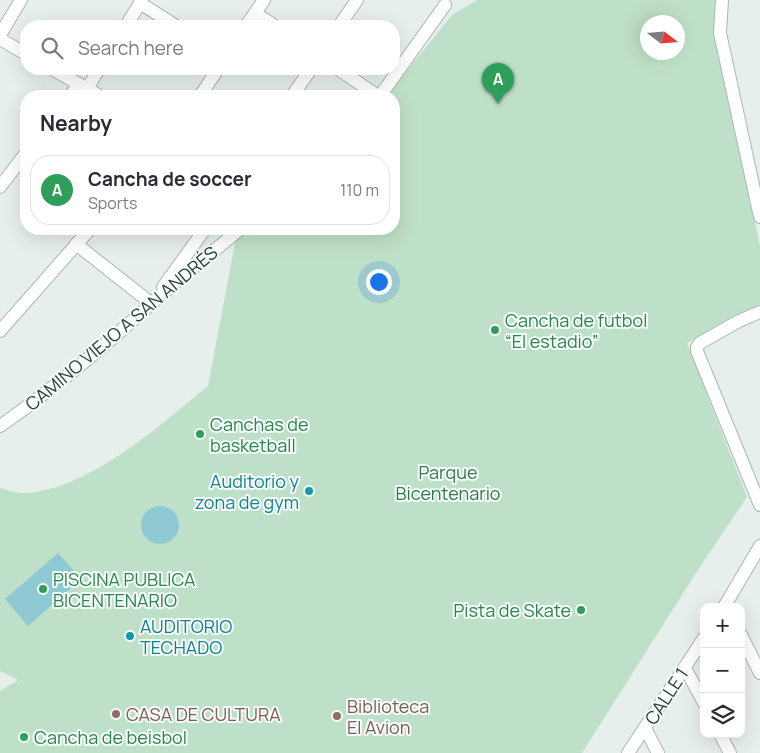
<!DOCTYPE html>
<meta charset="utf-8">
<style>
:root{--surface:#fff;--page:#f2f2f3;--text:#2b2b33;--muted:#7c7c81;--line:#e1e1e2;--accent:#1a73e8}
body{margin:0;font-family:Manrope,sans-serif;background:var(--page);color:var(--text)}
.controls{position:absolute;right:15px;bottom:15px;display:grid;overflow:hidden;border-radius:10px;box-shadow:0 5px 20px #0002}
.controls button{width:45px;height:45px;display:grid;place-items:center;padding:0;border:0;border-bottom:1px solid var(--line);background:var(--surface);color:var(--text);font:25px sans-serif}
.compass{position:absolute;left:640px;top:15px;width:45px;height:45px;border-radius:50%;background:var(--surface);box-shadow:0 5px 20px #0002;rotate:106deg}
.you{position:absolute;left:378px;top:281px;width:18px;height:18px;margin:-12px;border:4px solid #fff;border-radius:50%;background:#1a73e8;box-shadow:0 0 0 8px #1a73e833}
.badge{display:grid;place-items:center;width:32px;height:32px;border-radius:50%;background:var(--accent);color:#fff;font-size:16px;font-weight:700}
.pin{position:absolute;translate:-50% -41px;filter:drop-shadow(0 1px 2px #0008)}
.pin::after{content:'';position:absolute;top:26px;width:18px;height:15px;background:inherit;clip-path:polygon(0 0,100% 0,50% 100%)}
.list{margin:0;padding:0;list-style:none}
h2{display:flex;justify-content:space-between;align-items:center;height:65px;margin:0;padding:0 20px;font-size:21px}
h2 small{font-size:16px;font-weight:400;color:var(--muted)}
.list li{display:grid;grid-template-columns:32px 1fr auto;gap:15px;align-items:center;box-sizing:border-box;height:70px;margin:0 10px 10px;padding:0 10px;border:1px solid var(--line);border-radius:20px}
.list b{display:block;font-size:19px;white-space:nowrap}
.list p{margin:0;font-size:16px;white-space:nowrap;color:var(--muted)}
.list em{font-size:16px;font-style:normal;color:var(--muted)}
.icon{flex:none;width:28px;height:28px;fill:none;stroke:currentColor;stroke-width:2;stroke-linecap:round;stroke-linejoin:round}
.map{position:relative;flex:none;width:760px;height:753px;overflow:hidden}
.search{position:absolute;background:var(--surface);box-shadow:0 5px 20px #0002;left:20px;top:20px;width:380px;height:55px;display:flex;align-items:center;gap:12px;box-sizing:border-box;padding:0 18px;border-radius:20px;color:var(--muted);font-size:19px}
.panel{position:absolute;background:var(--surface);box-shadow:0 5px 20px #0002;left:20px;top:90px;width:380px;height:145px;border-radius:20px}
.map>svg:first-child{display:block}
.green{fill:#bfe0c8;fill-rule:evenodd}
.water{fill:#8ec9d4}
.lines{fill:none;stroke-linecap:round;stroke-linejoin:round}
.minor-casing{stroke:#a8b8b2;stroke-width:14}
.minor{stroke:#fff;stroke-width:12}
.leisure-dot{fill:#2e9e5b;stroke:#f7fbf9;stroke-width:2}
.culture-dot{fill:#0f9aa8;stroke:#f7fbf9;stroke-width:2}
.education-dot{fill:#8d6e63;stroke:#f7fbf9;stroke-width:2}
.labels{text-anchor:middle;dominant-baseline:central;stroke-width:4;stroke-linejoin:round;paint-order:stroke}
.leisure-label{font-size:18px;fill:#27864d;stroke:#f7fbf9;text-anchor:start}
.street-label{font-size:18px;fill:#24423a;stroke:#f7fbf9}
.park-label{font-size:18px;fill:#2d7a4b;stroke:#f7fbf9}
.culture-label{font-size:18px;fill:#0d838f;stroke:#f7fbf9;text-anchor:end}
.education-label{font-size:18px;fill:#785e54;stroke:#f7fbf9;text-anchor:start}
</style>
<div class="map">
<svg width="760" height="753" viewBox="0 0 760 753">
<rect width="100%" height="100%" fill="#e6efeb"/>
<!-- green -->
<path class="green" d="M477 0H716L714 30 760 246V304L742 312 687 343 747 497 701 565 582 753H0V691L18 680 0 671V488C8 490 18 494 26 493 90 489 160 425 208 386L235 243 237 233 242 229H394V96H386L452 15ZM648 22H678V52H648Z"/>
<!-- water -->
<g class="water">
<circle cx="160" cy="525" r="19"/>
<polygon points="58,553 81,579 28,626 5,599"/>
</g>
<g class="lines">
<defs>
<g id="minor">
<polyline points="722,0 720,33 760,217"/>
<polyline points="140,3 176,26"/>
<polyline points="255,13 275,26"/>
<polyline points="126,26 142,0"/>
<polyline points="246,26 264,0"/>
<polyline points="339,26 357,0"/>
<polyline points="0,35 21,0"/>
<polyline points="0,39 26,54"/>
<polyline points="52,69 100,96"/>
<polyline points="338,69 378,96"/>
<polyline points="87,89 99,69"/>
<polyline points="70,96 79,84"/>
<polyline points="200,96 218,69"/>
<polyline points="292,96 311,69"/>
<polyline points="380,96 445,5"/>
<polyline points="0,187 26,153"/>
<polyline points="76,244 152,304"/>
<polyline points="163,287 205,229"/>
<polyline points="760,312 739,321 700,343 697,347 697,351 760,505"/>
<polyline points="0,331 90,229"/>
<path d="M0 426C53 389 104 347 152 303 180 277 211 254 240 229"/>
<polyline points="724,607 760,546"/>
<polyline points="741,635 760,673"/>
<polyline points="685,668 704,703"/>
<polyline points="645,728 658,753"/>
<polyline points="720,734 730,753"/>
<polyline points="628,753 704,638"/>
</g>
</defs>
<!-- minor casing -->
<use href="#minor" class="minor-casing"/>
<!-- minor -->
<use href="#minor" class="minor"/>
</g>
<!-- markers -->
<g class="leisure-dot">
<circle cx="495" cy="330" r="5"/>
<circle cx="200" cy="434" r="5"/>
<circle cx="43" cy="589" r="5"/>
<circle cx="581" cy="610" r="5"/>
<circle cx="24" cy="737" r="5"/>
</g>
<g class="culture-dot">
<circle cx="309" cy="491" r="5"/>
<circle cx="130" cy="636" r="5"/>
</g>
<g class="education-dot">
<circle cx="116" cy="714" r="5"/>
<circle cx="337" cy="716" r="5"/>
</g>
<g class="labels">
<!-- leisure labels -->
<g class="leisure-label">
<text x="505" y="320">Cancha de futbol<tspan x="505" dy="21">“El estadio”</tspan></text>
<text x="210" y="424">Canchas de<tspan x="210" dy="21">basketball</tspan></text>
<text x="53" y="579">PISCINA PUBLICA<tspan x="53" dy="21">BICENTENARIO</tspan></text>
<text x="571" y="610" text-anchor="end">Pista de Skate</text>
<text x="34" y="737">Cancha de beisbol</text>
</g>
<!-- street labels -->
<g class="street-label">
<text transform="translate(121 328) rotate(-40)">CAMINO VIEJO A SAN ANDRÉS</text>
<text transform="translate(666 696) rotate(-57)">CALLE 1</text>
</g>
<!-- park labels -->
<g class="park-label">
<text x="448" y="472">Parque<tspan x="448" dy="21">Bicentenario</tspan></text>
</g>
<!-- culture labels -->
<g class="culture-label">
<text x="299" y="481">Auditorio y<tspan x="299" dy="21">zona de gym</tspan></text>
<text x="140" y="626" text-anchor="start">AUDITORIO<tspan x="140" dy="21">TECHADO</tspan></text>
</g>
<!-- education labels -->
<g class="education-label">
<text x="347" y="706">Biblioteca<tspan x="347" dy="21">El Avion</tspan></text>
<text x="126" y="714">CASA DE CULTURA</text>
</g>
</g>
</svg>
<div class="controls">
<button>+</button>
<button>−</button>
<button><svg class="icon" aria-label="layers" viewBox="0 0 24 24"><path d="M12 4l9 5-9 5-9-5zM3 14l9 5 9-5"/></svg></button>
</div>
<svg class="compass" viewBox="-18 -18 36 36"><path d="M0-13l5 13h-10z" fill="#e53935"/><path d="M0 13l5-13h-10z" fill="#7c7c81"/></svg>
<div class="you"></div>
<div class="pin badge" style="left:498px;top:104px;background:#2e9e5b">A</div>
<div class="search"><svg class="icon" aria-label="search" viewBox="0 0 24 24"><circle cx="10" cy="10" r="6"/><path d="M15 15l6 6"/></svg>Search here</div>
<section class="panel">
<h2>Nearby<small></small></h2>
<ul class="list">
<li><span class="badge" style="background:#2e9e5b">A</span><div><b>Cancha de soccer</b><p>Sports</p></div><em>110 m</em></li>
</ul>
</section>
</div>
